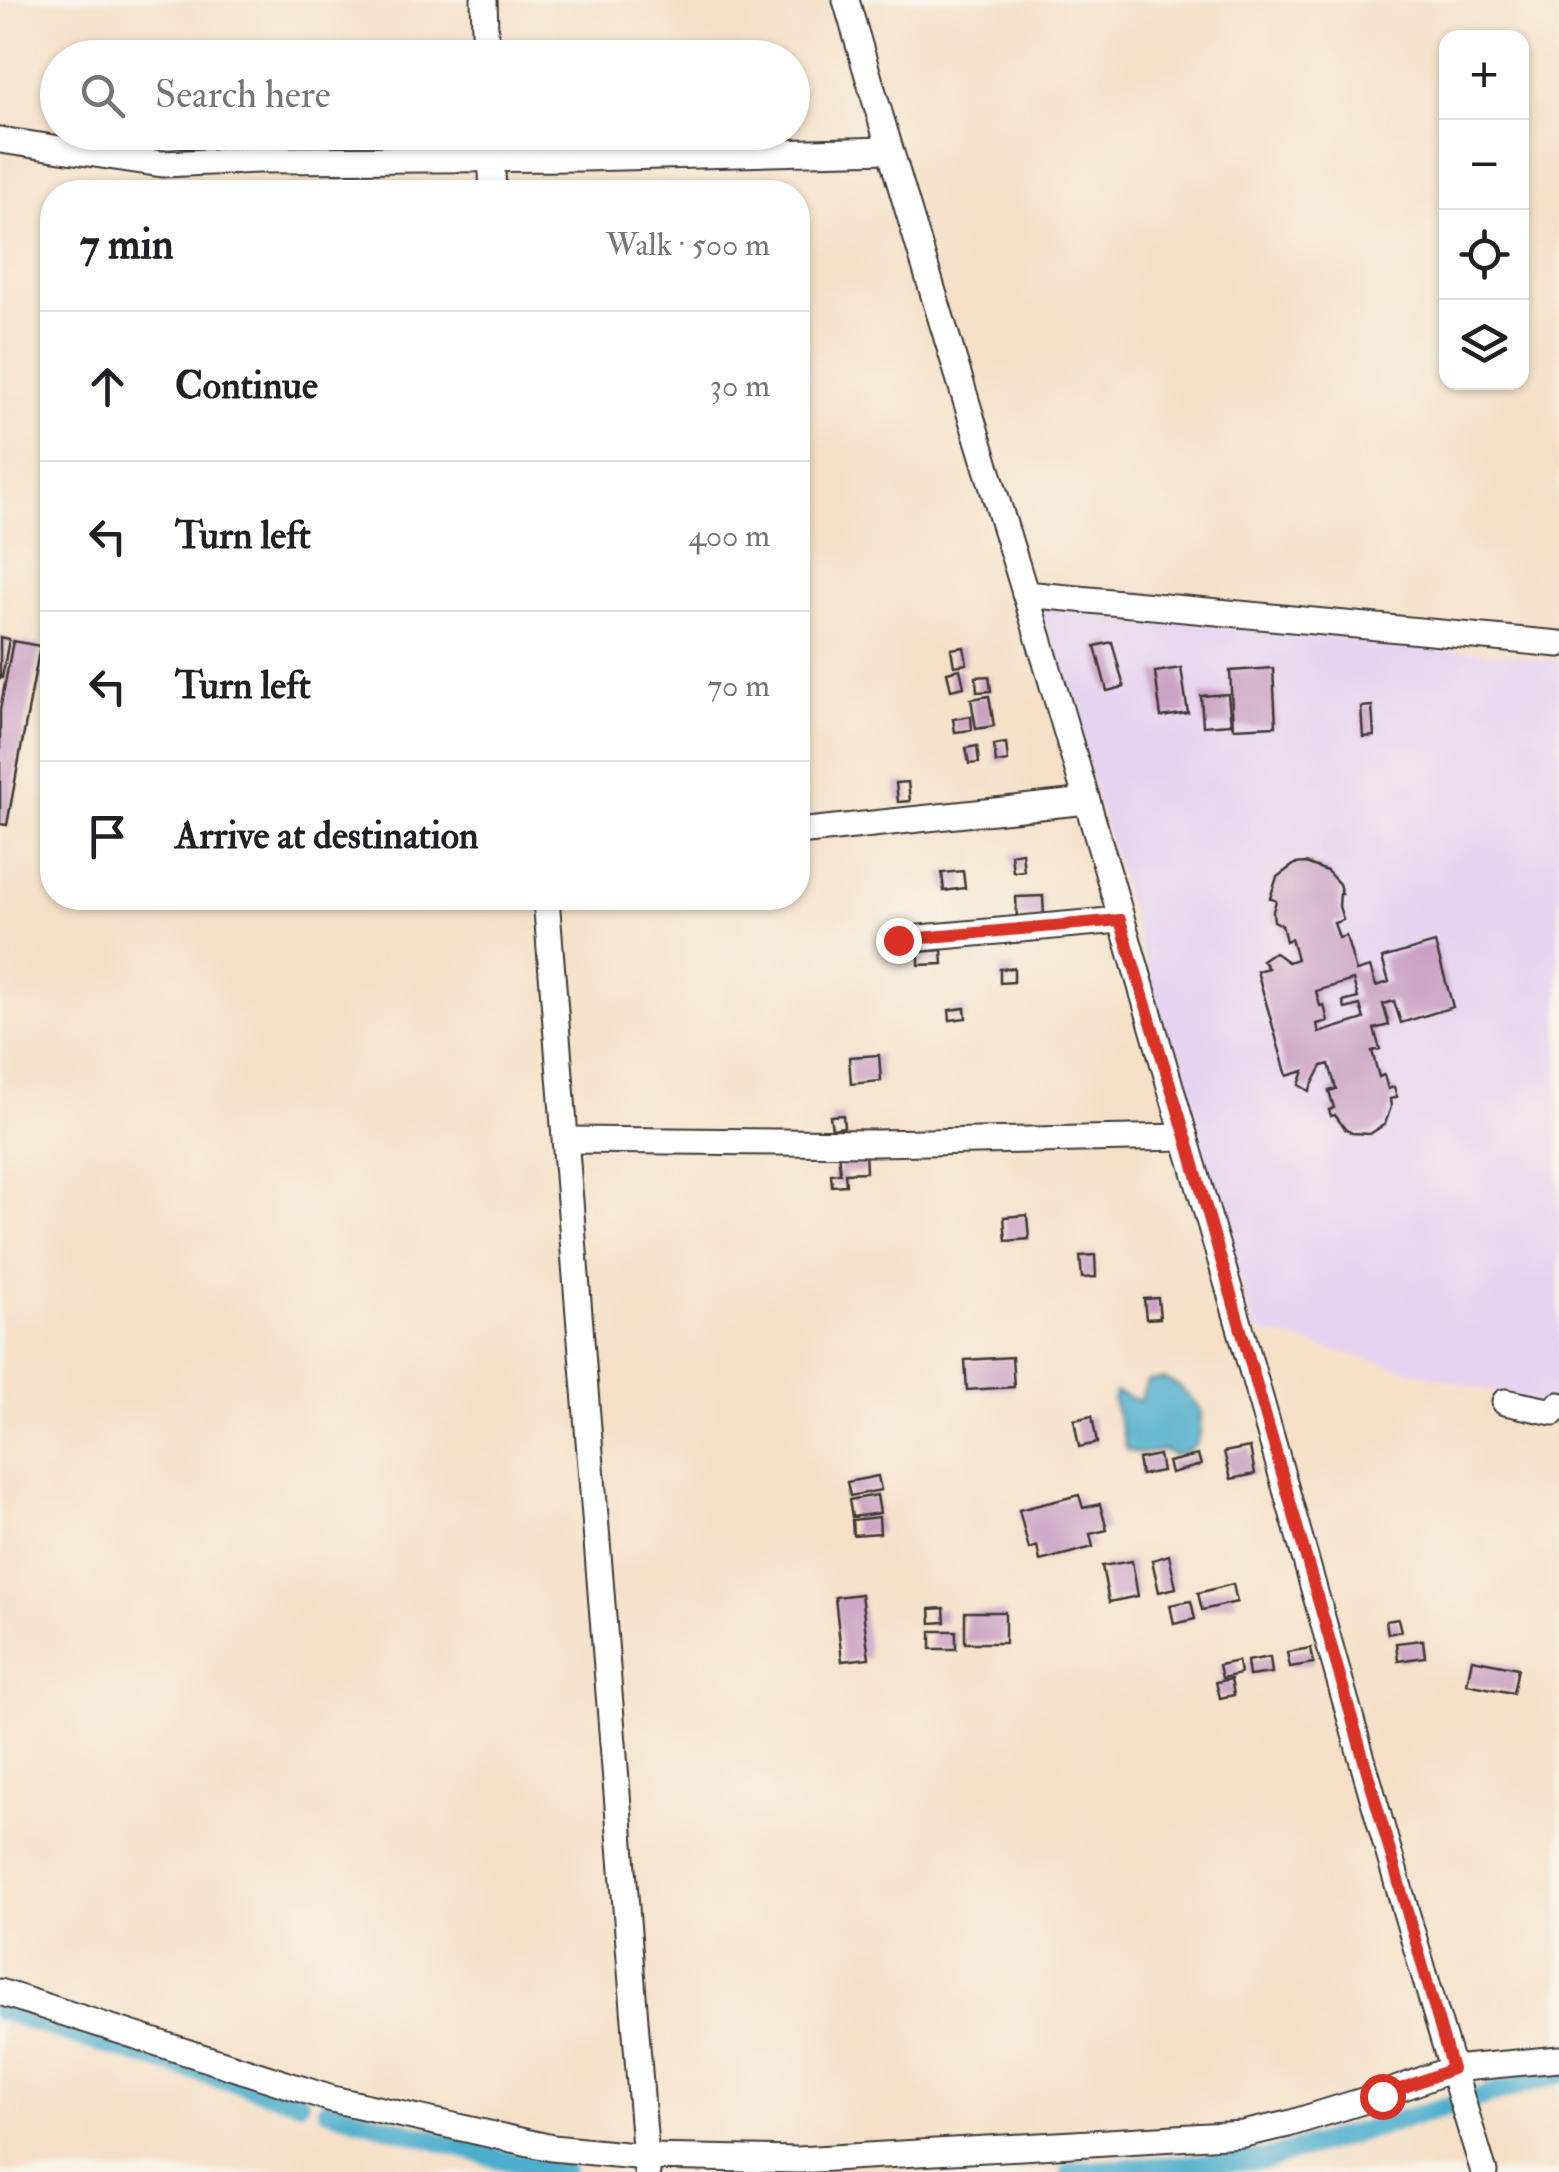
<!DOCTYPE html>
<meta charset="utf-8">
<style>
:root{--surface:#fff;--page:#f6f6f6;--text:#202124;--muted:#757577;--line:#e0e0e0}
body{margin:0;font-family:"IM FELL Double Pica",serif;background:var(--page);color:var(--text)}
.controls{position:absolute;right:30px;top:30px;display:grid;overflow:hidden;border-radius:20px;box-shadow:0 2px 8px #0004}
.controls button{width:90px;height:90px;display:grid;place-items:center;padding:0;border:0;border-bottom:2px solid var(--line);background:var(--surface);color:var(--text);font:50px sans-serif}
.stop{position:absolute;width:30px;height:30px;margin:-22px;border:8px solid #d93025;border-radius:50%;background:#fff}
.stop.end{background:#d93025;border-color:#fff;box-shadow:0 2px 10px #0008}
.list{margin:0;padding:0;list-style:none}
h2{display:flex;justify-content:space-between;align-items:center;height:130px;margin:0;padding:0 40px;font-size:42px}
h2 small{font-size:32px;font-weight:400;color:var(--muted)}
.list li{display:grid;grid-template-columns:65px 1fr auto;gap:30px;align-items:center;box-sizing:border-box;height:150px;padding:0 40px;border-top:2px solid var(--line)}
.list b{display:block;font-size:38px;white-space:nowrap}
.list em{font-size:32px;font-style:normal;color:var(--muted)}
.icon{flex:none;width:55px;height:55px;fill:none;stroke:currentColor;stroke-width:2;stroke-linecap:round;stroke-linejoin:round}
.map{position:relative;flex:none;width:1559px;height:2172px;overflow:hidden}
.search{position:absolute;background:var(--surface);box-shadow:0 2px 8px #0004;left:40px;top:40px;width:770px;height:110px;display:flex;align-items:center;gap:25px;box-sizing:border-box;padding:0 35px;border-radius:55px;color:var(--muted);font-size:38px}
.panel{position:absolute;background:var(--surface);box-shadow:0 2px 8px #0004;left:40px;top:180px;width:770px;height:730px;border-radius:40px}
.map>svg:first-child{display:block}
.built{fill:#e6d3f0}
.water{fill:#4eaecd;stroke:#356574;stroke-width:2.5}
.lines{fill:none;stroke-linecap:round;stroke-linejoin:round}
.canal{stroke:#4eaecd;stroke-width:20}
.building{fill:#c99ec3;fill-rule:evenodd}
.minor-casing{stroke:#3d3936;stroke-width:29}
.minor{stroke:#fff;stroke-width:25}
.route{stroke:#d93025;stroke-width:12}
</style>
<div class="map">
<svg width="1559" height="2172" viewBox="0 0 1559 2172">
<rect width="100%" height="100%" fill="#f7f3e8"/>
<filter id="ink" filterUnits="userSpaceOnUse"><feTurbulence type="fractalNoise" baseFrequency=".01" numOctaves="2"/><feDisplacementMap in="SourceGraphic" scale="20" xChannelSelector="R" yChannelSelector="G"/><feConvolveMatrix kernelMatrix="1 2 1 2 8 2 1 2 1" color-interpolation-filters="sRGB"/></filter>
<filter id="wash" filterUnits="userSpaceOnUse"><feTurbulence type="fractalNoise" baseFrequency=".0048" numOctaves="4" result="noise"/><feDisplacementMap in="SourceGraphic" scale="40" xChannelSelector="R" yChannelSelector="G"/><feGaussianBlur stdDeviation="2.25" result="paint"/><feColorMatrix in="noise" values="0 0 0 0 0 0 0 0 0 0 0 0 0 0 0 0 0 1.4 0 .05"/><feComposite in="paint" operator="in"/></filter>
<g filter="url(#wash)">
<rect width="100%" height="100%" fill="#f5e0c7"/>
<!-- built -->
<polygon class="built" points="1040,606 1559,661 1559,1393 1548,1406 1254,1330"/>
<!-- water -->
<path class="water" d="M1166 1379 1179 1386 1201 1410C1201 1437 1201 1449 1173 1456L1165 1450 1139 1454 1127 1450 1113 1401 1115 1392 1140 1401 1147 1381Z"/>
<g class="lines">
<!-- canal -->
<g class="canal">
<polyline points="0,2009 73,2035 299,2101"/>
<polyline points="327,2109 500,2159 564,2172"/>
<polyline points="1071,2172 1263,2160 1559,2074"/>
</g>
</g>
<g id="blocks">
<!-- building -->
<g class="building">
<polygon points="170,132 220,132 217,152 168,145"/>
<polygon points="233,134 248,136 246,152 231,150"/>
<polygon points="0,637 9,639 2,678 0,678"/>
<polygon points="13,641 40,646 7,825 0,824 0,710"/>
<polygon points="1112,642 1124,687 1107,691 1095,646"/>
<polygon points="964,647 967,664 954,666 951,649"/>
<polygon points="1181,668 1188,713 1161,717 1155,672"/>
<polygon points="1273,668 1276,726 1233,728 1230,671"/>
<polygon points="960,669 964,687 951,690 947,672"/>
<polygon points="989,676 991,691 977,692 976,677"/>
<polygon points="1228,694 1231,724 1203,726 1201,696"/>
<polygon points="989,696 994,726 976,729 971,699"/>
<polygon points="1372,706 1374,736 1363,737 1361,707"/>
<polygon points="971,716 972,730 955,732 953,719"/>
<polygon points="1006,743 1008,761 996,763 994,745"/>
<polygon points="977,746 979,763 969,764 966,748"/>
<polygon points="908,782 910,801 898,802 896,783"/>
<polygon points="1022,852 1024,871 1013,872 1011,854"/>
<path d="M1306 863 1327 871 1339 884 1342 894H1340L1339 906 1343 920 1334 923 1339 938 1346 936 1356 971 1370 967 1376 986 1389 982 1382 958 1435 943 1453 1007 1401 1023 1394 1001 1383 1004 1389 1025 1374 1029 1380 1049 1372 1051 1379 1077 1384 1075 1388 1089 1394 1087 1397 1097 1390 1099 1391 1107 1385 1124 1370 1134 1352 1133 1345 1129 1335 1115 1331 1116 1329 1110 1334 1108 1329 1091 1336 1089 1329 1064 1322 1066 1309 1091 1299 1085 1304 1071 1287 1076 1257 971 1268 968 1262 960 1274 952 1288 962 1297 959 1291 939 1286 941 1282 925 1274 921 1273 911 1276 901 1270 898 1277 877 1295 864ZM1353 980 1358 998 1343 1002 1345 1009 1360 1005 1364 1019 1319 1033 1317 1024 1328 1021 1324 1005 1320 1006 1316 991Z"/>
<polygon points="963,871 965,888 944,891 942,873"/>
<polygon points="1043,896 1044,918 1017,919 1016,897"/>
<polygon points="942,950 943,964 919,965 919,952"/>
<polygon points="1014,968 1014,982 1000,983 1000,969"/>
<polygon points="965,1008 966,1018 950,1020 949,1010"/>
<polygon points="879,1055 881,1081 851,1084 849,1057"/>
<polygon points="843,1115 844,1127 832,1129 830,1116"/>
<polygon points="865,1149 866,1172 845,1173 846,1185 832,1186 831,1174 840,1173 838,1151"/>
<polygon points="1027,1215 1029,1239 1006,1241 1004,1217"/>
<polygon points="1095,1255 1096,1277 1082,1278 1080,1256"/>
<polygon points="1158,1298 1160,1318 1146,1319 1144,1299"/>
<polygon points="1012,1357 1014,1387 967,1390 965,1360"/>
<polygon points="1092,1416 1097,1443 1079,1447 1074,1420"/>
<polygon points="1250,1447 1255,1474 1231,1479 1224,1452"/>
<polygon points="1159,1455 1162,1471 1141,1475 1138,1459"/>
<polygon points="1198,1455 1201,1465 1171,1473 1168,1462"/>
<polygon points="878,1476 881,1490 850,1496 847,1482"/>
<polygon points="877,1495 880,1513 852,1517 849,1500"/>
<polygon points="1079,1495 1083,1508 1100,1504 1107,1530 1090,1534 1093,1547 1040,1561 1037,1546 1029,1549 1019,1510"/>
<polygon points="879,1517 880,1533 853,1535 852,1520"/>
<polygon points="1169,1555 1176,1588 1159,1592 1152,1560"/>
<polygon points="1132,1561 1138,1596 1109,1602 1102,1566"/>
<polygon points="1233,1584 1237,1602 1202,1610 1198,1593"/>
<polygon points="861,1594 869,1658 842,1661 835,1597"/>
<polygon points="1191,1601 1195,1619 1174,1624 1170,1605"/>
<polygon points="944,1608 945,1622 931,1623 930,1609"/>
<rect x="965" y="1612" width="40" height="31"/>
<polygon points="1398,1619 1401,1631 1388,1634 1386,1621"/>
<rect x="931" y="1631" width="25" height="18"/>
<polygon points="1423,1640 1425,1657 1398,1661 1396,1643"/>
<polygon points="1311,1648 1314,1663 1290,1667 1287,1652"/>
<polygon points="1270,1657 1272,1673 1249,1676 1247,1661"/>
<polygon points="1472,1659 1518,1668 1513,1693 1467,1684"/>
<polygon points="1238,1661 1240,1674 1222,1678 1219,1665"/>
<polygon points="1231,1679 1234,1695 1220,1698 1216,1682"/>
</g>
</g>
</g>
<g filter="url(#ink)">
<use href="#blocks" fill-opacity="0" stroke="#3d3936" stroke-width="2.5"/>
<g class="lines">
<defs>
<g id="minor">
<polyline points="484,0 486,58"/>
<path d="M846 0C904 201 966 400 1027 599 1081 777 1132 956 1184 1134 1286 1479 1377 1828 1484 2172"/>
<polyline points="490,132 493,192"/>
<polyline points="0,140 162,164 259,160 584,158 889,150"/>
<polyline points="1025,594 1559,644"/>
<polyline points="798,832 1087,801"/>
<polyline points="546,898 647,2172"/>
<polyline points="898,940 1120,920"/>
<polyline points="566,1140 875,1143 1185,1137"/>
<polyline points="1505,1402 1553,1412 1559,1405"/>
<polyline points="0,1992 332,2099 552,2148 646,2157 798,2160 1243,2134 1288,2124 1382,2095 1452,2069 1559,2059"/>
</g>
</defs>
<!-- minor casing -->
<use href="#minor" class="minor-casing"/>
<!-- minor -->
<use href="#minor" class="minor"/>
</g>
</g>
<g class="lines" filter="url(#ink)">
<!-- route -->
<polyline class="route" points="898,940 1120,920 1186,1137 1452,2069 1382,2096"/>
</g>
</svg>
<div class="controls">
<button>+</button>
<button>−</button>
<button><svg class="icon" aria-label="locate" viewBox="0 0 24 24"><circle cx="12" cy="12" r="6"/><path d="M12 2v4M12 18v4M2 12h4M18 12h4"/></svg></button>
<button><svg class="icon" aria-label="layers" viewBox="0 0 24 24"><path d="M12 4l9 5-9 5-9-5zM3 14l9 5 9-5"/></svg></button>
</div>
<div class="stop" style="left:1382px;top:2096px"></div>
<div class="stop end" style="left:898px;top:940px"></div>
<div class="search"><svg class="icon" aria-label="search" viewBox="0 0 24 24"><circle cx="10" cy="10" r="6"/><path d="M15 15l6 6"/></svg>Search here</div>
<section class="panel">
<h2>7 min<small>Walk · 500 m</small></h2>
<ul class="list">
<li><svg class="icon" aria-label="ahead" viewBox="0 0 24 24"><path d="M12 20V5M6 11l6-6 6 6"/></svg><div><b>Continue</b></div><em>30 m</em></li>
<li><svg class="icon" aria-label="left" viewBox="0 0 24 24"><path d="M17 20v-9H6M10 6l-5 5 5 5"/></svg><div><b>Turn left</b></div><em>400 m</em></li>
<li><svg class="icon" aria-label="left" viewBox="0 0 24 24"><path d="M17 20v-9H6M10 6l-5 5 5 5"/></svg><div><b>Turn left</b></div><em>70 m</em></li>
<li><svg class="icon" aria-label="arrive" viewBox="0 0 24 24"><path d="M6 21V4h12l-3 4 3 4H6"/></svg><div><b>Arrive at destination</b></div></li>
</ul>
</section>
</div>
